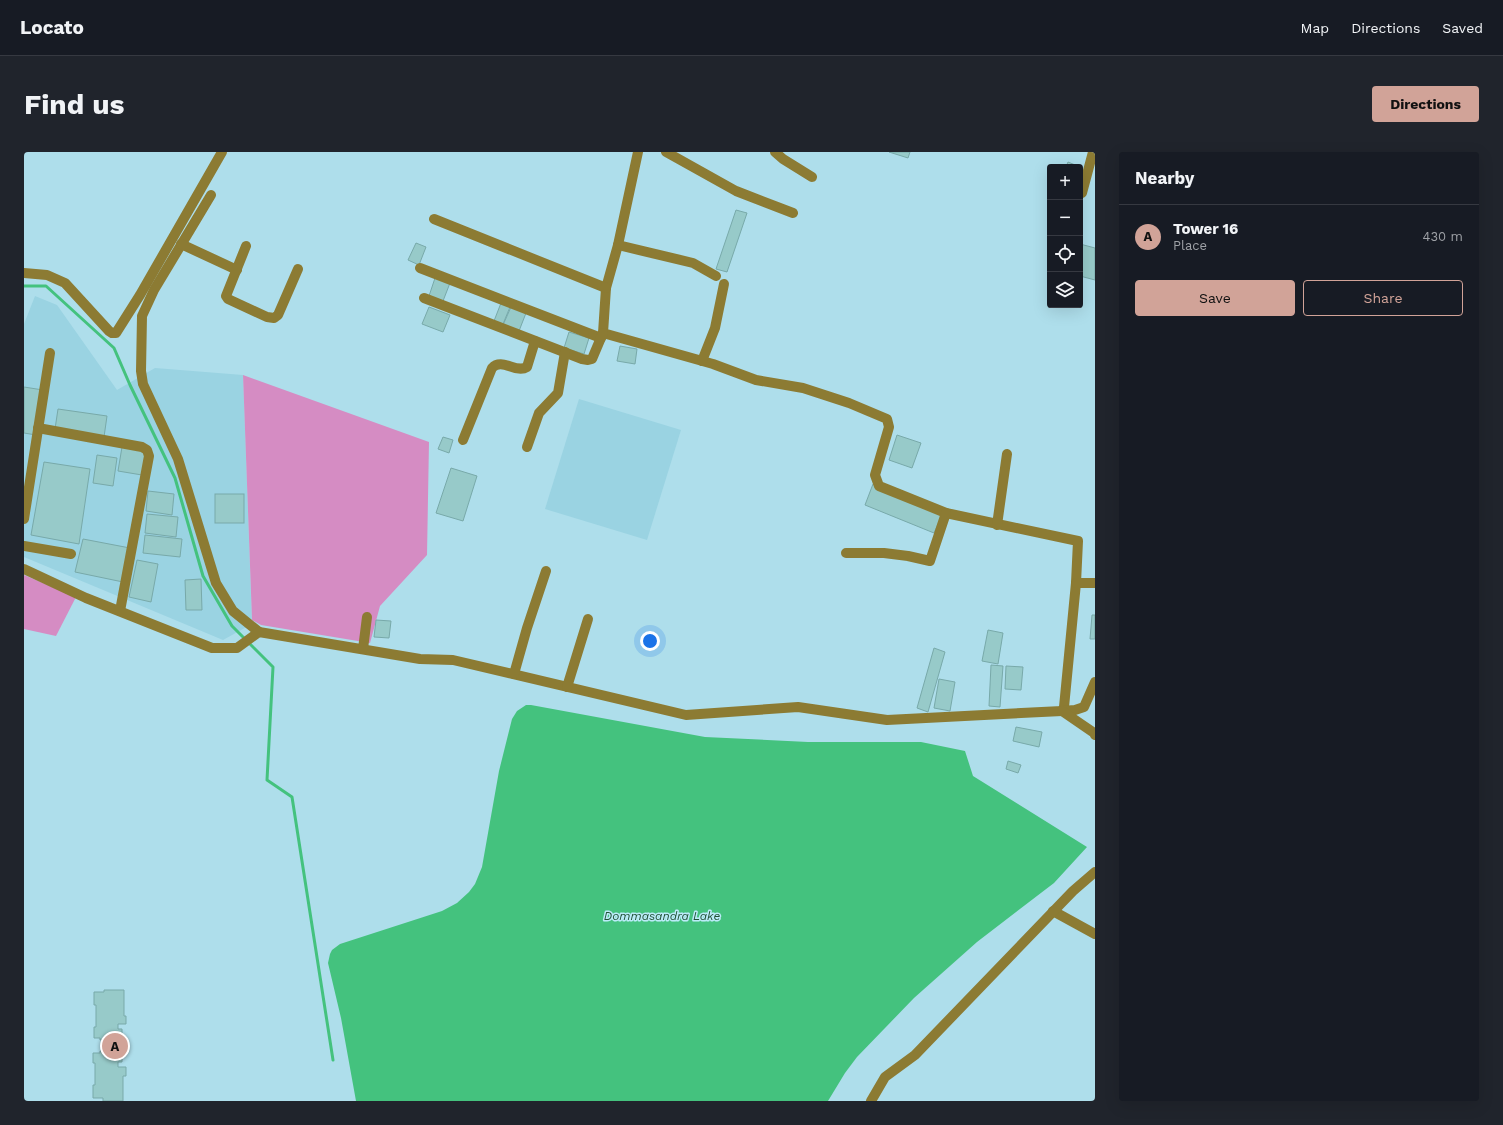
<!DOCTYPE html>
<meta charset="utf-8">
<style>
:root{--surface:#171b24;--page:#20242c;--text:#f1f3f6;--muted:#9ea1a6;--line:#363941;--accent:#d1a398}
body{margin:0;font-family:"Work Sans",sans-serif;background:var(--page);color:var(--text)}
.controls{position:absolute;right:12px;top:12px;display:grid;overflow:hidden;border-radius:4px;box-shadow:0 4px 16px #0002}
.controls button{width:36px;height:36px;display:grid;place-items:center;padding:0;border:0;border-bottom:1px solid var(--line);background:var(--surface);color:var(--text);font:20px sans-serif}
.you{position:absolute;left:626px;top:489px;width:14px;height:14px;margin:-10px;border:3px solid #fff;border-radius:50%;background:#1a73e8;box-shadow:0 0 0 6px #1a73e833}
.badge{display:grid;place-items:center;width:26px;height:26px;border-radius:50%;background:var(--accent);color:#111;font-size:13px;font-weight:700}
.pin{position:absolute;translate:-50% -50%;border:2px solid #fff;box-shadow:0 1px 4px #0006}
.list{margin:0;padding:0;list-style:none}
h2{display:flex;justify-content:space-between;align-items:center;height:52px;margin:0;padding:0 16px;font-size:17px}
h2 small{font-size:13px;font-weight:400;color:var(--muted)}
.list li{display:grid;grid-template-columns:26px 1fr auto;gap:12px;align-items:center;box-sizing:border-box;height:64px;padding:0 16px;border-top:1px solid var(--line)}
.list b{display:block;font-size:15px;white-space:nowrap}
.list p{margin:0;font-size:13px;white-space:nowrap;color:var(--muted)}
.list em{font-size:13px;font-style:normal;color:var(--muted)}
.actions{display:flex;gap:8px;padding:12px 16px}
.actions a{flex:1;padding:9px 0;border:1px solid var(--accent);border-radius:4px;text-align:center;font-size:14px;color:var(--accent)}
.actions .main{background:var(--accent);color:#111}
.icon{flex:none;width:22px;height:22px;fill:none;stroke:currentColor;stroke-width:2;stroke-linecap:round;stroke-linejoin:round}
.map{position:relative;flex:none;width:1071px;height:949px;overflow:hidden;border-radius:4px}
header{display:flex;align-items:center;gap:24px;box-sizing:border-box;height:56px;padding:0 20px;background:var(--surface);border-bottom:1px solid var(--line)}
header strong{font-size:19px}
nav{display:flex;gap:22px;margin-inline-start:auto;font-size:14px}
.intro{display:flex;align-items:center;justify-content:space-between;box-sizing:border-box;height:96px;padding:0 24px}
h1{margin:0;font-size:28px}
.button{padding:10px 18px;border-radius:4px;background:var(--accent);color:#111;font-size:14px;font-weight:700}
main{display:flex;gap:24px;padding:0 24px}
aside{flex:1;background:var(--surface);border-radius:4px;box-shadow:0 4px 16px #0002}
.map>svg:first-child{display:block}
.built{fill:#9ad3e2}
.green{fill:#d58cc3}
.water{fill:#44c27e}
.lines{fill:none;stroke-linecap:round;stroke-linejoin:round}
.stream{stroke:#44c27e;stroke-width:3}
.building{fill:#97cac9;stroke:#78a9a9}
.minor{stroke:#8c7b33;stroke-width:10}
.labels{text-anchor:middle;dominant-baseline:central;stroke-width:3;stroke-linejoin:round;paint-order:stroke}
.water-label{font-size:12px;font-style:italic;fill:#215236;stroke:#bbebf8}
</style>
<header>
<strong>Locato</strong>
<nav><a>Map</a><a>Directions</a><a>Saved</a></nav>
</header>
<div class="intro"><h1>Find us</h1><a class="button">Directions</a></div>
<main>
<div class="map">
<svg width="1071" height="949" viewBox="0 0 1071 949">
<rect width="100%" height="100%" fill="#aedeeb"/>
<!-- built -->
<g class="built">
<polygon points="11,144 33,153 93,238 131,216 219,223 228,472 199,488 0,405 0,172"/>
<polygon points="555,247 657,278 623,388 521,357"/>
</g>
<!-- green -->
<g class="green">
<polygon points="219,223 405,290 403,403 356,454 346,491 237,473 228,468"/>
<polygon points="0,423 52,445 32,484 0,477"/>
</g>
<!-- water -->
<polygon class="water" points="502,553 507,553 681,585 784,590 897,590 941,599 949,624 1063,695 1030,731 953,790 890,846 833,905 821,921 804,949 332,949 317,866 304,811 306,802 308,798 316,792 418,759 433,751 445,740 451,732 458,715 475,619 488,567 493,559"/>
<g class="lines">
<!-- stream -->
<polyline class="stream" points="0,134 22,134 90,196 106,233 151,326 179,424 208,474 249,515 243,628 268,645 309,908"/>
</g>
<!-- building -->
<g class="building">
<polygon points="865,0 886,0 884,6"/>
<polygon points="1044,10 1056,15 1042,15"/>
<polygon points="712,58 723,61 703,120 692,117"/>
<polygon points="392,91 402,95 395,113 384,108"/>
<polygon points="1056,92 1071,96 1071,128 1056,124"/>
<polygon points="411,126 426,131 419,149 405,144"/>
<polygon points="477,151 486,155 479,172 470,169"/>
<polygon points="405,155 426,163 419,180 398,172"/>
<polygon points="487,155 502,161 495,179 479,173"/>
<polygon points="545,180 565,186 560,202 540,196"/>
<polygon points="596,194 613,197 611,212 593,209"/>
<polygon points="0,235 19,238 12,283 0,281"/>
<polygon points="34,257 83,264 80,285 31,277"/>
<polygon points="873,283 897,291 888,316 865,308"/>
<polygon points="419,285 429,288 425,301 414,297"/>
<polygon points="98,295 122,298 118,323 94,319"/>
<polygon points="73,303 93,306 89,334 69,331"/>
<polygon points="20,310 66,317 55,392 7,383"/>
<polygon points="427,316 453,324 439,369 412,361"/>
<polygon points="849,332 919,361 910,381 841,353"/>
<polygon points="124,339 150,342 148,363 122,359"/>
<rect x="191" y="342" width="29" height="29"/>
<polygon points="123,362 154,365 152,385 121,381"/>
<polygon points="121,383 158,387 156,405 119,401"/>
<polygon points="59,387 106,396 99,430 51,420"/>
<polygon points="113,408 134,412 127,450 105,445"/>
<polygon points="177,427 178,458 162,458 161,428"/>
<polygon points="1068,463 1071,463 1071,487 1066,487"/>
<polygon points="352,468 367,469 365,486 350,485"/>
<polygon points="964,478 979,481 974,512 958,509"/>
<polygon points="910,496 921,500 904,560 893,556"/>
<polygon points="967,513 979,514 976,555 965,554"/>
<polygon points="982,514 999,515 997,538 981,537"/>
<polygon points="915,527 931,530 926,559 910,556"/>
<polygon points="992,575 1018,580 1015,595 989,589"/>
<polygon points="984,609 997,613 994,621 982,617"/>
<polygon points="80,838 100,838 100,864 102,864 102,872 94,872 94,877 98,877 98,886 94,886 94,889 103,889 103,899 94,899 94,901 98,901 98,910 94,910 94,915 102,915 102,924 99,924 99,949 79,949 79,946 69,946 69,933 71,933 71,911 69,911 69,901 76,901 76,899 79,899 79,901 86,901 86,896 78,896 78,891 86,891 86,886 79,886 79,888 76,888 76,886 70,886 70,875 72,875 72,853 70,853 70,840 80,840"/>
</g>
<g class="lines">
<!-- minor -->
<g class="minor">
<polyline points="614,0 594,93 582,136 579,181 689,212 732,228 779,236 825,251 863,267 865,275 851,323 855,334 922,361 1054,389 1052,431 1040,555 1038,559"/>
<polyline points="642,0 712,39 769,61"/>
<polyline points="751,0 759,7 788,25"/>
<polyline points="1058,41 1069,0"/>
<polyline points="187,43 130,138 118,164 117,219 119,232 154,307 192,431 209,459 235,480"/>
<polyline points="410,67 582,136"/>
<polyline points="157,92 213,118"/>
<polyline points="594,93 669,111 692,124"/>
<polyline points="222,94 202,144 204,147 243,165 250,166 254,163 274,117"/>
<polyline points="396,116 577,186"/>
<polyline points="0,121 23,123 41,131 85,179 88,181 92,181 116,143 198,0"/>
<polyline points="400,146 558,207 564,208 568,207 579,181"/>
<polyline points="678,209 691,176 700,132"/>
<polyline points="14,276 118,295 123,298 125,304 96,459"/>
<path d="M439 288 468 216C478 205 492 222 503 215L511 189"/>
<polyline points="503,295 515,261 534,241 541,200"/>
<polyline points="0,367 26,201"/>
<polyline points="973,373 983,302"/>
<polyline points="0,394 47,402"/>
<polyline points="822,401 860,401 884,404 906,409 922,361"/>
<polyline points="0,417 62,446 188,496 213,496 235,480 396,507 429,508 662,563 774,555 863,568 1038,559 1051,558 1060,555 1071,530"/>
<polyline points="1052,431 1071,431"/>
<polyline points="339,497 343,465"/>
<polyline points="490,522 503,476 522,419"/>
<polyline points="543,535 564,467"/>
<polyline points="1038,559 1070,581 1071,583"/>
<polyline points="1029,759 1071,782"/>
<polyline points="847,949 861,925 891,903 1049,739 1071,720"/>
</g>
</g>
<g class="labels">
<!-- water labels -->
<g class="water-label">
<text x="638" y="764">Dommasandra Lake</text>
</g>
</g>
</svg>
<div class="controls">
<button>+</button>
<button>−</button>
<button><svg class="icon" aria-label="locate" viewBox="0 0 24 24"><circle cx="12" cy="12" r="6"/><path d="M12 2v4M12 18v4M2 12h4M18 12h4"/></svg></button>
<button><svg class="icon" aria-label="layers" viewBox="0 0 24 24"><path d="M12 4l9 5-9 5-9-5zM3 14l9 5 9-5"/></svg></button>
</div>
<div class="you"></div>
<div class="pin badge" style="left:91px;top:894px">A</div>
</div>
<aside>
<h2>Nearby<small></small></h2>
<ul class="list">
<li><span class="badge">A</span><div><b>Tower 16</b><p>Place</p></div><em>430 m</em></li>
</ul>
<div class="actions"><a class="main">Save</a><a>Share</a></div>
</aside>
</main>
